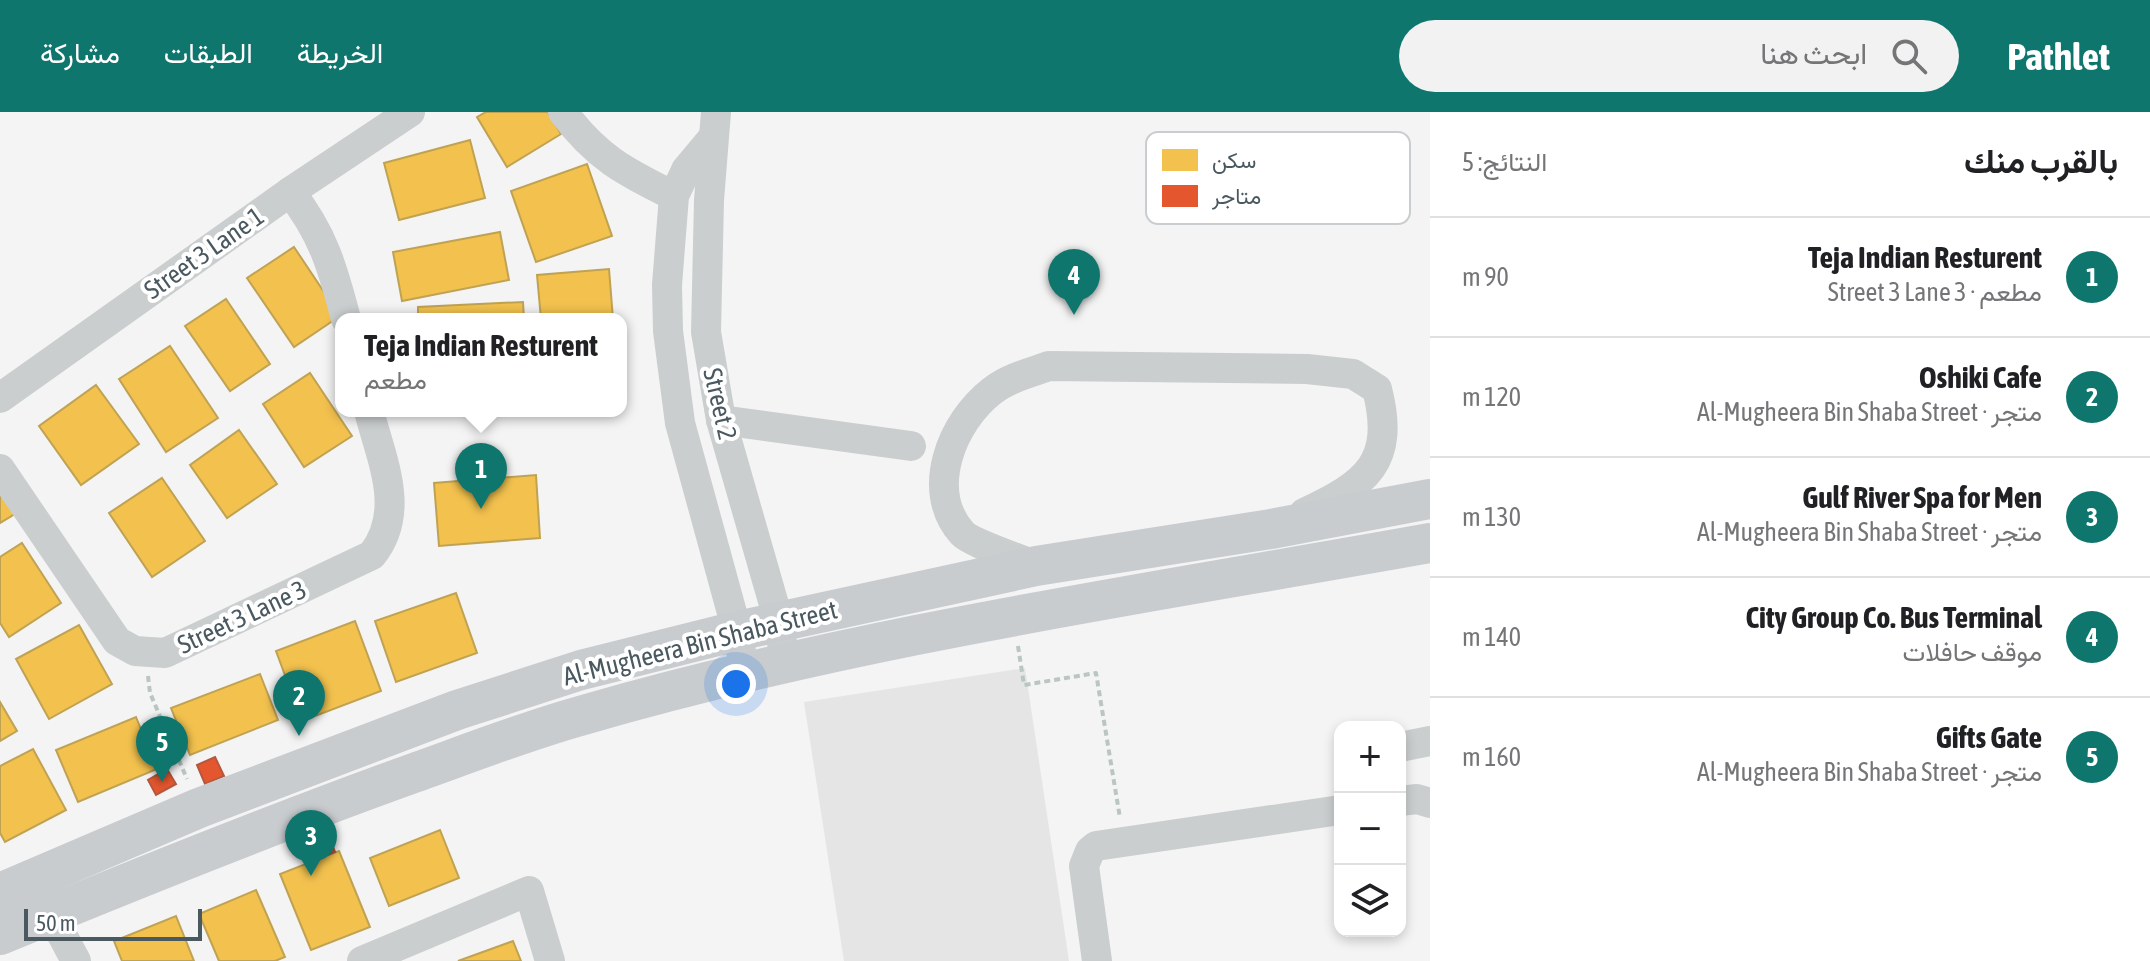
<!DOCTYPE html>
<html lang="ar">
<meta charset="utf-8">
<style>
:root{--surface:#fff;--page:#f2f2f2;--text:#202124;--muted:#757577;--line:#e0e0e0;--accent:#0f766e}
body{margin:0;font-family:"Asap Condensed",Vazirmatn,sans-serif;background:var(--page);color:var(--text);direction:rtl}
.controls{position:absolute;right:24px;bottom:24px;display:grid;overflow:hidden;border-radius:16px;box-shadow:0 4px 12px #0003}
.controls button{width:72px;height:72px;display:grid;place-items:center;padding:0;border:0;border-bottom:2px solid var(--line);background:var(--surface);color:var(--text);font:40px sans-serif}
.scale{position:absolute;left:24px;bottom:20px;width:178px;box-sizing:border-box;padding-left:8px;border:4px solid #4a5860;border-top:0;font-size:22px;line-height:28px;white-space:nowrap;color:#4a5860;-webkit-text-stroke:6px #fff;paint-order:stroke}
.you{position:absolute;left:736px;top:572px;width:28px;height:28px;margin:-20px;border:6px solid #fff;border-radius:50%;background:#1a73e8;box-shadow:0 0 0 12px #1a73e833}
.badge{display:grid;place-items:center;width:52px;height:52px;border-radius:50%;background:var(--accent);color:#fff;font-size:26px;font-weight:700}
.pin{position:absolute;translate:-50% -66px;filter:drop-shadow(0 2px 4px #0008)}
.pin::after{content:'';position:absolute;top:42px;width:28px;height:24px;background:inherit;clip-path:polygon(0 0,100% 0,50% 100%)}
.popup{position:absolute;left:335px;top:201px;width:292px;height:104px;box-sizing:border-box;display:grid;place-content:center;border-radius:16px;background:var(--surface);filter:drop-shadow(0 2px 6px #0005);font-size:26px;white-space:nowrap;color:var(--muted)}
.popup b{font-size:30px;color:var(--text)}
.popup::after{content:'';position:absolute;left:50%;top:100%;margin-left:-16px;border:16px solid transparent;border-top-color:var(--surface)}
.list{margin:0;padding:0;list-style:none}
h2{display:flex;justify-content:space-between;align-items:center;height:104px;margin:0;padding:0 32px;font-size:34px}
h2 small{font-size:26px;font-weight:400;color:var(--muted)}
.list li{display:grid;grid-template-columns:52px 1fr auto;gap:24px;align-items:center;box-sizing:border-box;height:120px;padding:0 32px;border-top:2px solid var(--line)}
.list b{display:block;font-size:30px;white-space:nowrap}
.list p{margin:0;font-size:26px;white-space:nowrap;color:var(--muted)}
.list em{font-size:26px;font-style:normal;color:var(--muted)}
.icon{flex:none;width:44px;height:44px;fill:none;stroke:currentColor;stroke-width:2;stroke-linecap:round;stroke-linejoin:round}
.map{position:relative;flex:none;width:1430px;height:849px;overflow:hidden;direction:ltr}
header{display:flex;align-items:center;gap:48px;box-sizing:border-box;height:112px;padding:0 40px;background:var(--accent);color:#fff}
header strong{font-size:38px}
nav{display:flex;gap:44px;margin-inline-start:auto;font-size:28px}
.search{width:560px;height:72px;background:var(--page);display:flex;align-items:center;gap:20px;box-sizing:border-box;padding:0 28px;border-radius:44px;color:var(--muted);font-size:30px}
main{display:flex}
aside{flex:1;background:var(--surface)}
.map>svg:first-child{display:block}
.education{fill:#e6e5e6}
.homes{fill:#f2c14e;stroke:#c0a253;stroke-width:2}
.shops{fill:#e4572e;stroke:#b6573d;stroke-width:2}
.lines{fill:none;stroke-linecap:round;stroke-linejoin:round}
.path{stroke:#bac6c1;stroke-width:4;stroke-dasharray:6 4;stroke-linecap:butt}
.minor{stroke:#cacecf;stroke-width:30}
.major{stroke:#c9cccf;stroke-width:40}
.labels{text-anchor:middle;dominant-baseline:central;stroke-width:8;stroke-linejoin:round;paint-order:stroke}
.street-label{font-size:26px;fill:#4a5860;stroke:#fff}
.key{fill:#fff;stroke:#c9cdcf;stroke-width:2}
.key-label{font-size:22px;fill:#4a5860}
</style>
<header>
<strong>Pathlet</strong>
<div class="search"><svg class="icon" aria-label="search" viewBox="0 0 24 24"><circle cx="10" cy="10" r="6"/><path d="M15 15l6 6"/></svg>ابحث هنا</div>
<nav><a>الخريطة</a><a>الطبقات</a><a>مشاركة</a></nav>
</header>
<main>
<aside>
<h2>بالقرب منك<small>النتائج: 5</small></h2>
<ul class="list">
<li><span class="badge">1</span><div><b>Teja Indian Resturent</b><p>مطعم · Street 3 Lane 3</p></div><em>90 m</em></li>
<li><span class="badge">2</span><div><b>Oshiki Cafe</b><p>متجر · Al-Mugheera Bin Shaba Street</p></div><em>120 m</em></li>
<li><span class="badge">3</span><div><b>Gulf River Spa for Men</b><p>متجر · Al-Mugheera Bin Shaba Street</p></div><em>130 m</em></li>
<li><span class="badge">4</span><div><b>City Group Co. Bus Terminal</b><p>موقف حافلات</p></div><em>140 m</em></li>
<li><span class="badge">5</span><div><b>Gifts Gate</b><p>متجر · Al-Mugheera Bin Shaba Street</p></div><em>160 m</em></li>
</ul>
</aside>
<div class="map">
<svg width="1430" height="849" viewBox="0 0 1430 849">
<rect width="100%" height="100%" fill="#f4f4f4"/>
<!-- education -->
<polygon class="education" points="1025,556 1069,849 844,849 804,590"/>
<!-- homes -->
<g class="homes">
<polygon points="486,0 548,0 561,22 507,55 477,5"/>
<polygon points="470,28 485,86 399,108 384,51"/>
<polygon points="587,52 612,124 536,150 511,79"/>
<polygon points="500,120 509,168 402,189 393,140"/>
<polygon points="294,135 340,204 294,235 247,166"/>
<polygon points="609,157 613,207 541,207 537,163"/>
<polygon points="226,187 270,252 230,279 185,214"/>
<polygon points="523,190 524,207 418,207 418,195"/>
<polygon points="170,234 218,306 166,340 119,267"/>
<polygon points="310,261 352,324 304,355 263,292"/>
<polygon points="96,273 139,332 81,373 39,314"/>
<polygon points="239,318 277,372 227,406 190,353"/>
<polygon points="536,363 540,426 439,434 434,371"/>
<polygon points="162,366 205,429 152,465 109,401"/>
<polygon points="0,378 15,402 0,411"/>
<polygon points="22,431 61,491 9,525 0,511 0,445"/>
<polygon points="456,481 477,541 396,570 375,509"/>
<polygon points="355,509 381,579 302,609 276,539"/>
<polygon points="79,513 112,572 49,607 16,547"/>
<polygon points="260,562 278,608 190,643 171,596"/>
<polygon points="0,590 17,619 0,629"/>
<polygon points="136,605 157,657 78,690 56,638"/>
<polygon points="33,637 66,698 5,730 0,721 0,654"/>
<polygon points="440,718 459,766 389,794 370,746"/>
<polygon points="339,739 370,815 311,838 280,762"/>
<polygon points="256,778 285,845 275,849 219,849 199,802"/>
<polygon points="176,804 194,849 122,849 114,829"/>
<polygon points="513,829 521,849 458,849"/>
</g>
<!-- shops -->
<g class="shops">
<polygon points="215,645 224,664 205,672 197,653"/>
<polygon points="167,657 176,672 156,683 148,668"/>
<polygon points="330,727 335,740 320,746 315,734"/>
</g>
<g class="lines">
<!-- path -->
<g class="path">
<polyline points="1018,534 1024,573 1096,561 1120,706"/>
<polyline points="148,564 150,581 187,667"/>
</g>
<!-- minor -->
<g class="minor">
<path d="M563 0C596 45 625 60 674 84"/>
<polyline points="716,0 709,88 706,220 721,308 779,510 785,551"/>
<polyline points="712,27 686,58 674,84 667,173 668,219 680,311 737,519 745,560"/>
<path d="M290 80C323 121 333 157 346 207"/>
<polyline points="0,286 290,80 410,0"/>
<polyline points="721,308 911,334"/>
<path d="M0 357 117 529 135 539 165 541 372 443C407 399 381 347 369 299"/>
<path d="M1036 454C1021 447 971 431 962 421 924 378 952 310 992 279 1009 266 1029 261 1049 254L1307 257 1353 262 1377 277C1396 351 1366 372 1304 401"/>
<polyline points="1400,635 1430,629"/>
<polyline points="1400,689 1417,687 1430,691"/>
<polyline points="51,802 76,849"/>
<polyline points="362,849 529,779 550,849"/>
<polyline points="1097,849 1084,754 1090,739 1096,734 1340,698"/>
</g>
<!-- major -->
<g class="major">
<polyline points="0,781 199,696 457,598 581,558 737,519 1036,454 1271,417 1430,387"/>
<path d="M0 823C136 767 272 712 411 662 467 642 523 620 580 604 858 523 1146 482 1430 431"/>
</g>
</g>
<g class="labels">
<!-- street labels -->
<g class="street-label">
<text transform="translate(204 141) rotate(-35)">Street 3 Lane 1</text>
<text transform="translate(720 292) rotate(77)">Street 2</text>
<text transform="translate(242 505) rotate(-25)">Street 3 Lane 3</text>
<text transform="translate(700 531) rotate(-14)">Al-Mugheera Bin Shaba Street</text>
</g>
</g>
<!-- legend -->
<rect x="1146" y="20" width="264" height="92" rx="12" class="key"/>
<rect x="1162" y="37" width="36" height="22" fill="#f2c14e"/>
<rect x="1162" y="73" width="36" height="22" fill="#e4572e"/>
<g class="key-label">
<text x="1212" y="56">سكن</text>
<text x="1212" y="92">متاجر</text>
</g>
</svg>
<div class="controls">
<button>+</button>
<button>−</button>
<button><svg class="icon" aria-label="layers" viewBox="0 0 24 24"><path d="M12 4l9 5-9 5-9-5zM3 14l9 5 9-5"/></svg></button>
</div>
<div class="scale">50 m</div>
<div class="you"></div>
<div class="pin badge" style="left:481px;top:397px">1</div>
<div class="popup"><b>Teja Indian Resturent</b>مطعم</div>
<div class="pin badge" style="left:299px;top:624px">2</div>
<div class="pin badge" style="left:311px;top:764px">3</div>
<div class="pin badge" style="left:1074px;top:203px">4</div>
<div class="pin badge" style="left:162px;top:670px">5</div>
</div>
</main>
